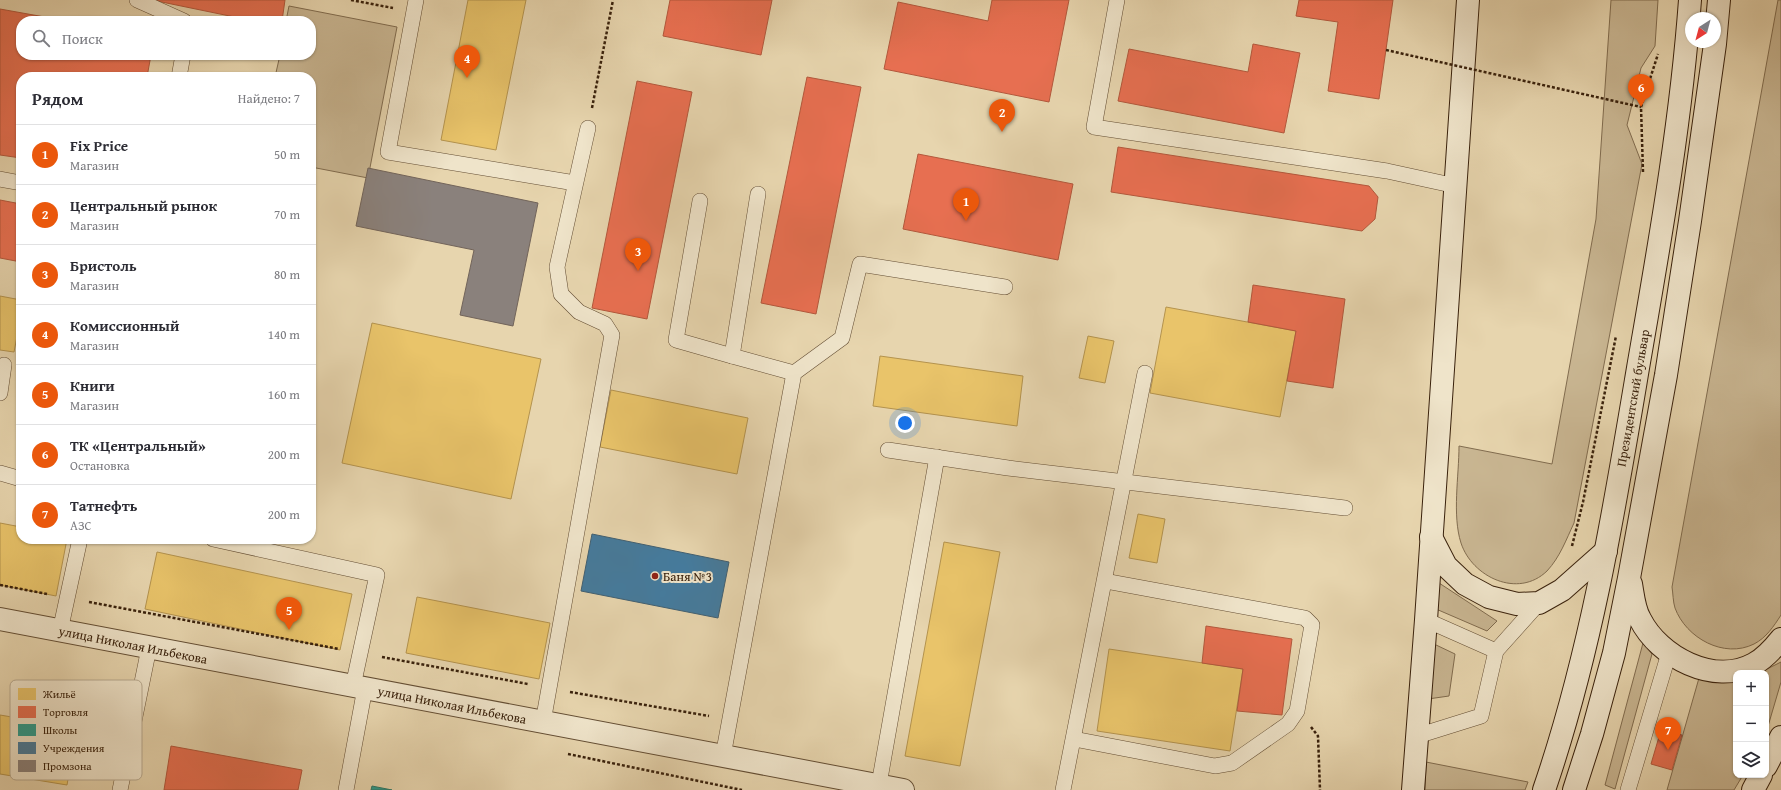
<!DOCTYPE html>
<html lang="ru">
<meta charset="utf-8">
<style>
:root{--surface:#fff;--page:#f7f7f7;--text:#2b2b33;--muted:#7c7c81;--line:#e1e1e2;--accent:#ea580c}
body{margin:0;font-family:"Gentium Book Plus",serif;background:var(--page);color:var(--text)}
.controls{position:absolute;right:12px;bottom:12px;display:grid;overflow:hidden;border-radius:8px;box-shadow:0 1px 3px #0004}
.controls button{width:36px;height:36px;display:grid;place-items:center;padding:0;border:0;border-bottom:1px solid var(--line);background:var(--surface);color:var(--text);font:20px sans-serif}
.compass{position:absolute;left:1685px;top:12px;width:36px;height:36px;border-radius:50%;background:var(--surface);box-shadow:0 1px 3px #0004;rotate:216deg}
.you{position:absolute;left:905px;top:423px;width:14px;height:14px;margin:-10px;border:3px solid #fff;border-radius:50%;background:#1a73e8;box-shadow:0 0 0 6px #1a73e833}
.badge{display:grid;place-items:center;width:26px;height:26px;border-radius:50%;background:var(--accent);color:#fff;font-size:13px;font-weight:700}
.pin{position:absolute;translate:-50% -33px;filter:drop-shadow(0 1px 2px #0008)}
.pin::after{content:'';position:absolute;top:21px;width:14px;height:12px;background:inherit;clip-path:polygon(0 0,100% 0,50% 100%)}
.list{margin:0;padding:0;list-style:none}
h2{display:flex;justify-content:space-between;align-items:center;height:52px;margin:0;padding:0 16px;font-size:17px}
h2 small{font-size:13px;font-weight:400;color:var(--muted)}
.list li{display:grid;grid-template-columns:26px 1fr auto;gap:12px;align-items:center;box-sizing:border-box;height:60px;padding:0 16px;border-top:1px solid var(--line)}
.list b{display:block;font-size:15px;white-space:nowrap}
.list p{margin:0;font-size:13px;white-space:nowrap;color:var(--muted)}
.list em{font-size:13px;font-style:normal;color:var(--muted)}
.icon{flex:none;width:22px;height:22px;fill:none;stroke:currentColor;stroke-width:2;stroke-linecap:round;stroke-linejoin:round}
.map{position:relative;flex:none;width:1781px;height:790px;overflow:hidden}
.search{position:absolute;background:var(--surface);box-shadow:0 1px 3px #0004;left:16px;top:16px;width:300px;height:44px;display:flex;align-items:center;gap:10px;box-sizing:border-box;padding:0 14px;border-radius:16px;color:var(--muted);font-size:15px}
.panel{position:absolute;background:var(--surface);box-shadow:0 1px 3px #0004;left:16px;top:72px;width:300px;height:472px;border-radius:16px}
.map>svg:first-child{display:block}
.green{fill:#c9b692;stroke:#816c4f}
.homes{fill:#e9c46a;stroke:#b4934e}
.shops{fill:#e76f51;stroke:#b3583c}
.schools{fill:#2a9d8f;stroke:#2e7868}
.public{fill:#457b9d;stroke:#416072}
.industry{fill:#8a817c;stroke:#72645a}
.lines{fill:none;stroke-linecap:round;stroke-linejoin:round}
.service-casing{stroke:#644e34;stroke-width:16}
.minor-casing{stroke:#644e34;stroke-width:24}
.secondary-casing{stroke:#39210c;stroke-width:24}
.path{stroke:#39210c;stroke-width:2.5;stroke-dasharray:3 2;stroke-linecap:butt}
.service{stroke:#efe4ca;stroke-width:15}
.minor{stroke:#efe4ca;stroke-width:22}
.secondary{stroke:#efe4ca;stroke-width:22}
.path-bridge{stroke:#39210c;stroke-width:2.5;stroke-dasharray:3 2;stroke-linecap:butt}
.poi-dot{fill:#8f2418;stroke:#efe4ca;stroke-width:1.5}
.labels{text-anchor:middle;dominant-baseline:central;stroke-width:4;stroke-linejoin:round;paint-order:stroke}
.street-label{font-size:13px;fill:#39210c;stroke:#efe4ca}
.poi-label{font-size:13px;fill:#39210c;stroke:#efe4ca;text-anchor:start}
.key{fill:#efe4ca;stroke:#b8aa91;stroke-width:1}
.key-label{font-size:11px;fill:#39210c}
</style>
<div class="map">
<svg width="1781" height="790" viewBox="0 0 1781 790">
<rect width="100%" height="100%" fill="#e7d5ae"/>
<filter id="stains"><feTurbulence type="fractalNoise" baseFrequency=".005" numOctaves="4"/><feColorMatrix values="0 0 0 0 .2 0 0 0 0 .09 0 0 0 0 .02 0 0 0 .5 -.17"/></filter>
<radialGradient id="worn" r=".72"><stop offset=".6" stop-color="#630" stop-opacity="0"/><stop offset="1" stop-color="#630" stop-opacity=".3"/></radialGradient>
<!-- green -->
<g class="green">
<path d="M1611 0H1658L1655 46 1641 68 1627 125 1642 164 1574 523C1566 540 1560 557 1547 571 1518 599 1472 577 1461 543 1452 515 1459 476 1459 446L1552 464 1596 219Z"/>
<path d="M1778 0H1781V615C1774 626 1766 638 1754 644 1724 659 1686 638 1675 608 1673 602 1673 593 1672 587Z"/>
<polygon points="289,6 397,27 368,178 311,167 311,77 275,77 280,55 311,55 311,21 286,21"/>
<polygon points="1436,581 1497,621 1487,631 1436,609"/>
<polygon points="1643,643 1652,654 1615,789 1605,785"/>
<polygon points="1434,644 1455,654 1449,696 1428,699"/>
<polygon points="1781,662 1781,682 1766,733 1766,673 1759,673"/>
<polygon points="1699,678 1736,682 1736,775 1743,775 1734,790 1667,790"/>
<polygon points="1426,762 1528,782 1525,790 1425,790"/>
</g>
<!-- homes -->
<g class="homes">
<polygon points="468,0 526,0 496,150 441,140"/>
<polygon points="0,296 21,300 21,316 14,352 0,350"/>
<polygon points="1166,307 1296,331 1280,417 1150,393"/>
<polygon points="372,323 541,359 511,499 342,463"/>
<polygon points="1088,336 1114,341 1105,383 1079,378"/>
<polygon points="880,356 1023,376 1017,426 873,406"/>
<polygon points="611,390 748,418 737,474 600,447"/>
<polygon points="1138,514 1165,519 1157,563 1129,558"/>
<polygon points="0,523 21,527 21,539 67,539 56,596 0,585"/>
<polygon points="944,542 1000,552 960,766 905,756"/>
<polygon points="157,552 352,594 340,650 145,609"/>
<polygon points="417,597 550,623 539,679 406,653"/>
<polygon points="1109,649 1243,669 1230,751 1097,731"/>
<polygon points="0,715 77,728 67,785 0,774"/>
</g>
<!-- shops -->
<g class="shops">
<polygon points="152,0 285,0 282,21 254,21"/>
<polygon points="670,0 772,0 761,55 663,36"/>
<polygon points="992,0 1069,0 1049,102 884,69 898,2 988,21"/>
<polygon points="1299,0 1393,0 1379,99 1328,91 1338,22 1296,16"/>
<polygon points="0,9 67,21 21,21 21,55 151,55 147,77 21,77 21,158 0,155"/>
<polygon points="1253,44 1300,53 1284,133 1118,101 1129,49 1248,72"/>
<polygon points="807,77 861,87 816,314 761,303"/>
<polygon points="637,81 692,92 647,319 592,308"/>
<polygon points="1118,147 1369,186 1378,197 1375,219 1362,231 1111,192"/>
<polygon points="918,154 1073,184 1058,260 903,229"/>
<polygon points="0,200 21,204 21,262 0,258"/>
<polygon points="1253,285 1345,299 1333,388 1287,381 1296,331 1248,322"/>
<polygon points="1206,626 1292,639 1282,715 1237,711 1243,669 1202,663"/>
<polygon points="1661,730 1682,735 1672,770 1651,764"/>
<polygon points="171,746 302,770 298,790 164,790"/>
</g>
<!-- schools -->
<polygon class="schools" points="372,786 392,790 371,790"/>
<!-- public -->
<polygon class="public" points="592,534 729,562 718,618 581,591"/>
<!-- industry -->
<polygon class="industry" points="368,168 538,203 513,326 460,315 474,250 356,226"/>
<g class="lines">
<defs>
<g id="service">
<polyline points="137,0 184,21"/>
<polyline points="416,0 388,152 575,183"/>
<polyline points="1117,0 1094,127 1387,171 1456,186"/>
<polyline points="179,77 183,55"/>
<polyline points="0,179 21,183"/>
<polyline points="758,194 732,356 794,373"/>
<polyline points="700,201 676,340 732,356"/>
<polyline points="0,393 4,365"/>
<polyline points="888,450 1008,468 1345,508"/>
<polyline points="0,473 21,479"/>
<polyline points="213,539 377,575 353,686"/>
<polyline points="1426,620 1496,651"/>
<polyline points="60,631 80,539"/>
<polyline points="543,722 612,335 605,324 579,312 561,294 557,267 588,128"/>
<polyline points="1417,736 1481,716 1496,651 1539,603"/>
<polyline points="1074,739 1215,766 1232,763 1288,724 1297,711 1312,625 1305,618 1105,581"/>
<polyline points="723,756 794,373 842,338 860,264 1005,287"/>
<polyline points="120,790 149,648"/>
<polyline points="346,790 365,688"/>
<polyline points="878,790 937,457"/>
<polyline points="1063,790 1145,373"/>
<polyline points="1628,790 1669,653"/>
</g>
<polyline id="minor" points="0,619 903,790"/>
<g id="secondary">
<polyline points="1431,537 1446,566 1465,584 1489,597 1517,604 1539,603 1562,590 1606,551"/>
<path d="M1631 584C1633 595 1634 609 1640 619 1659 657 1714 686 1754 664 1765 658 1773 649 1781 639"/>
<polyline points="1766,766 1781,737"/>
<polyline points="1413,790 1426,620 1468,0"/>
<path d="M1544 790C1591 653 1614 511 1638 368 1659 246 1681 124 1690 0"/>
<polyline points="1574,790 1592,734 1614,653 1629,578 1666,375 1690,221 1715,44 1719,0"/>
<polyline points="1753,790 1761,775"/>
</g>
</defs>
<!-- service casing -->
<use href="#service" class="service-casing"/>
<!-- minor casing -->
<use href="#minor" class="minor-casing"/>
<!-- secondary casing -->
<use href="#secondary" class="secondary-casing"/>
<!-- path -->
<g class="path">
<polyline points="351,0 393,8"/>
<polyline points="592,108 613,0"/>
<polyline points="1643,172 1641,107 1658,54"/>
<polyline points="1572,546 1583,502 1616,336"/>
<polyline points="0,585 47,594"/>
<polyline points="89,602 339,649"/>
<polyline points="382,657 528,684"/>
<polyline points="570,692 709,716"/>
<polyline points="1311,727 1318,736 1320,790"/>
<polyline points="568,754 742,790"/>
</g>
<!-- service -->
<use href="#service" class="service"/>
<!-- minor -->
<use href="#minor" class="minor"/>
<!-- secondary -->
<use href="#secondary" class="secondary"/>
<!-- path-bridge -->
<polyline class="path-bridge" points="1386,50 1641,107"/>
</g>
<!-- markers -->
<circle class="poi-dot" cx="655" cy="576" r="4"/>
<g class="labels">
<!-- street labels -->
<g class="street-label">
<text transform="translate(1633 398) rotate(-80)">Президентский бульвар</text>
<text transform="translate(133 645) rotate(11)">улица Николая Ильбекова</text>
<text transform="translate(452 705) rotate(11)">улица Николая Ильбекова</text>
</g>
<!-- poi labels -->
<g class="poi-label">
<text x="663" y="576">Баня №3</text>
</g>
</g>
<!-- legend -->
<rect x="10" y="680" width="132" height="100" rx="6" class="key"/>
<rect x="18" y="688" width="18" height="12" fill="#e9c46a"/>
<rect x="18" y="706" width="18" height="12" fill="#e76f51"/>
<rect x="18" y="724" width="18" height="12" fill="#2a9d8f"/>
<rect x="18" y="742" width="18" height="12" fill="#457b9d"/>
<rect x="18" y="760" width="18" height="12" fill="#8a817c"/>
<g class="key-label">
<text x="43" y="698">Жильё</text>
<text x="43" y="716">Торговля</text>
<text x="43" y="734">Школы</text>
<text x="43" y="752">Учреждения</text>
<text x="43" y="770">Промзона</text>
</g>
<rect width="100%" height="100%" filter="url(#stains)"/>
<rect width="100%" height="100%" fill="url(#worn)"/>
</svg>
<div class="controls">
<button>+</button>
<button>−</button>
<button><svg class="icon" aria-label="layers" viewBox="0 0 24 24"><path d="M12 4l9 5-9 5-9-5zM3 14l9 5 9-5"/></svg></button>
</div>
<svg class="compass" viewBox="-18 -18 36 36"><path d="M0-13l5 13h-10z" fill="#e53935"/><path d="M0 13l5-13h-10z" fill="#7c7c81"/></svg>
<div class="you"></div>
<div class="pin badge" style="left:966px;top:221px">1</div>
<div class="pin badge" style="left:1002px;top:132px">2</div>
<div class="pin badge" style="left:638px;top:271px">3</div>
<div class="pin badge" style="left:467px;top:78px">4</div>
<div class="pin badge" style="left:289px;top:630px">5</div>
<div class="pin badge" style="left:1641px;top:107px">6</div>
<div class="pin badge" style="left:1668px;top:750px">7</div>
<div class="search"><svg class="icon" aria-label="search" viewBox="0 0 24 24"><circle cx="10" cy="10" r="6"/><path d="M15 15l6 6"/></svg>Поиск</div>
<section class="panel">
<h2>Рядом<small>Найдено: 7</small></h2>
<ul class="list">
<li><span class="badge">1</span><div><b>Fix Price</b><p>Магазин</p></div><em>50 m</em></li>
<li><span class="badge">2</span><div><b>Центральный рынок</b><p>Магазин</p></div><em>70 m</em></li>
<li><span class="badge">3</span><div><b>Бристоль</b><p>Магазин</p></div><em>80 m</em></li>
<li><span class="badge">4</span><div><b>Комиссионный</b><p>Магазин</p></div><em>140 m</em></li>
<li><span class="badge">5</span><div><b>Книги</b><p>Магазин</p></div><em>160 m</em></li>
<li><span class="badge">6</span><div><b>ТК «Центральный»</b><p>Остановка</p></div><em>200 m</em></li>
<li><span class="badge">7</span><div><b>Татнефть</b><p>АЗС</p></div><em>200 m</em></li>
</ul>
</section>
</div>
